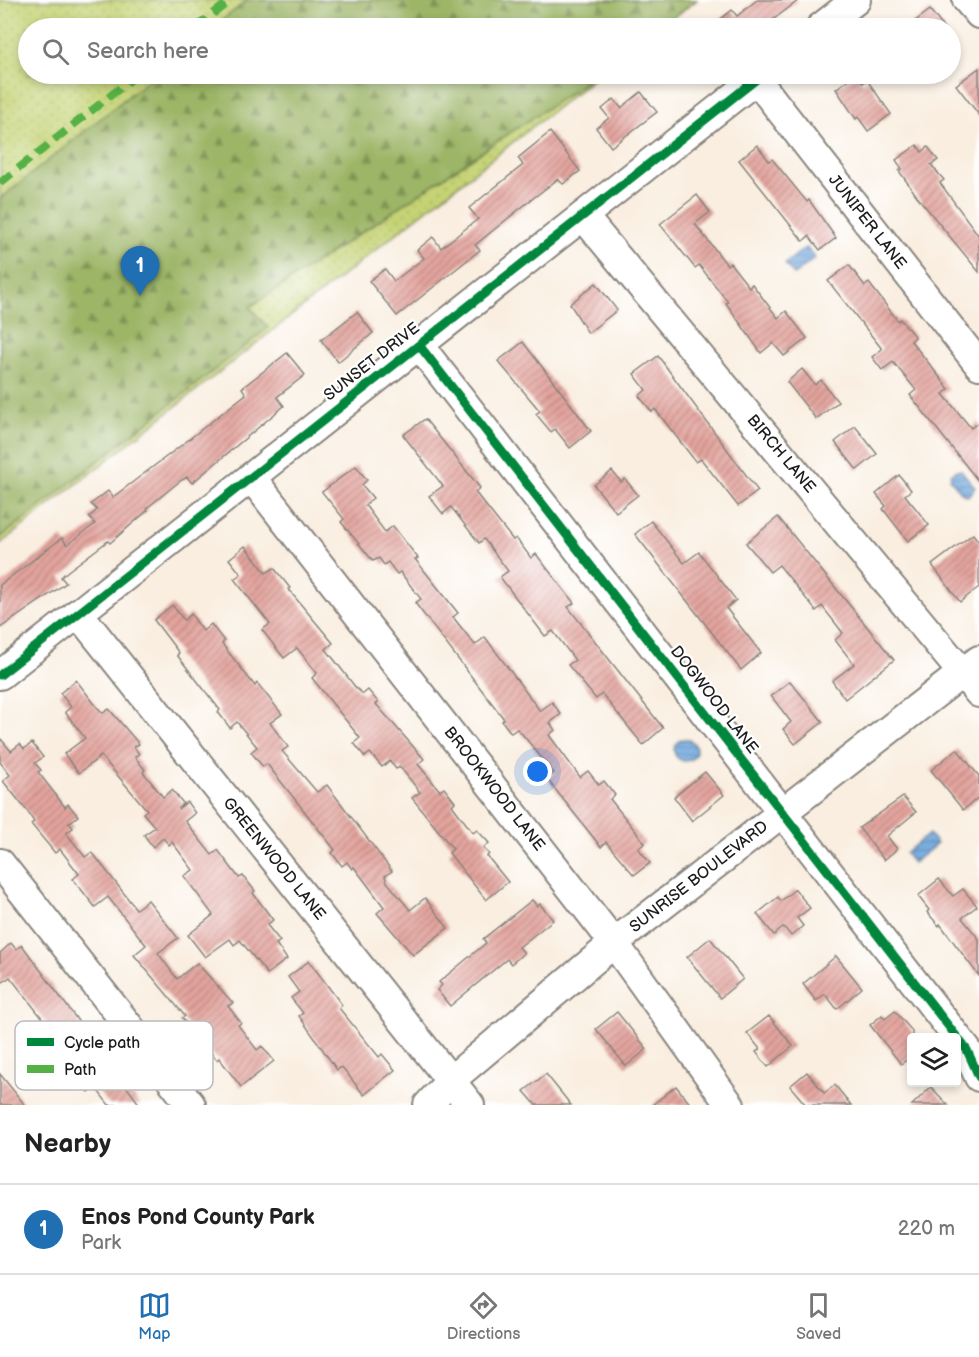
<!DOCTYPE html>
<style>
:root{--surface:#fff;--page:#f2f2f2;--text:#222;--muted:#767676;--line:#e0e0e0;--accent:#1f6fb2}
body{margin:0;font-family:"Balsamiq Sans",sans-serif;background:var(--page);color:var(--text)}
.controls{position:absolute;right:18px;bottom:18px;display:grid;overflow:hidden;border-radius:6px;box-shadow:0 3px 9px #0003}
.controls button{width:54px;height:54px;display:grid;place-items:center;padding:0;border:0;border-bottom:2px solid var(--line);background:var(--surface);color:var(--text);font:30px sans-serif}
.you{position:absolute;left:538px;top:772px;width:21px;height:21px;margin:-15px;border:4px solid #fff;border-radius:50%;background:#1a73e8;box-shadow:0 0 0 9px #1a73e833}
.badge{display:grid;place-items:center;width:39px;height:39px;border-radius:50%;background:var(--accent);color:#fff;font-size:20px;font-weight:700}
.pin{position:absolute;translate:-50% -50px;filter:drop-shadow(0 2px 3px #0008)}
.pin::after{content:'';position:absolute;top:32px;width:21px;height:18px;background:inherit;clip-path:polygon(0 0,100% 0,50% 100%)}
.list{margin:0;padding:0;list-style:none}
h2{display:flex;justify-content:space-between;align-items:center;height:78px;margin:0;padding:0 24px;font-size:26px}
h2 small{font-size:20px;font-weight:400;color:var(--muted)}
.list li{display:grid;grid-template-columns:39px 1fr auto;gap:18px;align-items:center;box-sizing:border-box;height:90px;padding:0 24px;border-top:2px solid var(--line)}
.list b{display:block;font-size:22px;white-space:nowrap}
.list p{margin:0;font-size:20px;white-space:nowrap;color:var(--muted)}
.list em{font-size:20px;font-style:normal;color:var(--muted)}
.icon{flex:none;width:33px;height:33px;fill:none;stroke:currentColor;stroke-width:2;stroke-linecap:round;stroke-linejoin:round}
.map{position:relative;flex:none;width:979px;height:1105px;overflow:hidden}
.search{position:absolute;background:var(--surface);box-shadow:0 3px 9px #0003;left:18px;right:18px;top:18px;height:66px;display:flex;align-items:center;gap:15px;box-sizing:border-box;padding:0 21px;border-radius:33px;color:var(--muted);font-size:22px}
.sheet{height:168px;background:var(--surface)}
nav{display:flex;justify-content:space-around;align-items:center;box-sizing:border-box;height:84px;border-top:2px solid var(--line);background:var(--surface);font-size:16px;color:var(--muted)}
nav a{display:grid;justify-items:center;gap:3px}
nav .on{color:var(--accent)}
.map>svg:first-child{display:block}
.green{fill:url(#green-dots);stroke:#707848;stroke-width:1.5}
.forest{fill:url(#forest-firs);stroke:#5c6841;stroke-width:1.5}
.water{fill:url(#water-rules);stroke:#46627d;stroke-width:1.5}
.building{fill:url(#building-hatch)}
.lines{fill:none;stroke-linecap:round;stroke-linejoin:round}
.minor-casing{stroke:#8a857e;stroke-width:32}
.minor{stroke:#fff;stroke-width:28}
.quiet{stroke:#55b145;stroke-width:8;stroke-dasharray:15 8;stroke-linecap:butt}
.cycleway-casing{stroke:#fff;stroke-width:13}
.cycleway{stroke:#00873e;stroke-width:9}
.labels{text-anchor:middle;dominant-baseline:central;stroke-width:4.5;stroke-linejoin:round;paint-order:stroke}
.street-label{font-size:16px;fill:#1c1c1c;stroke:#fff}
.key{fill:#fff;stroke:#bbb;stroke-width:1.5}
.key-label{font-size:16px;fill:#1c1c1c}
</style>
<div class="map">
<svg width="979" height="1105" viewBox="0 0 979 1105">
<defs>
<pattern id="green-dots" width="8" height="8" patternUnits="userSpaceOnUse" patternTransform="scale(1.5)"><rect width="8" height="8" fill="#c5d375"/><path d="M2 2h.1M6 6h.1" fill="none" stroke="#a9b565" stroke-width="1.8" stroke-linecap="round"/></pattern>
<pattern id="forest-firs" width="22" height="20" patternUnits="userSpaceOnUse" patternTransform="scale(1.5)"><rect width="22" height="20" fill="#9cb566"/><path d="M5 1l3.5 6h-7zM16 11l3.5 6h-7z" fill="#7e9253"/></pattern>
<pattern id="water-rules" width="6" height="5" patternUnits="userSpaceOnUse" patternTransform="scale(1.5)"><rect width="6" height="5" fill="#6fa7de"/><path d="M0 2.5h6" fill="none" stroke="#5a87b3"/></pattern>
<pattern id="building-hatch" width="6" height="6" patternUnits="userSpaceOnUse" patternTransform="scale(1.5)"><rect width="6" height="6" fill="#e4a49e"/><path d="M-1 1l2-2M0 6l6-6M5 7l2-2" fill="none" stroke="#b88580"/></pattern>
</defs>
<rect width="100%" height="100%" fill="#fff"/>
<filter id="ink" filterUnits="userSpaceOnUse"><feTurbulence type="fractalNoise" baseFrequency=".0167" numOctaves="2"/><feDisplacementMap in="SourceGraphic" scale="12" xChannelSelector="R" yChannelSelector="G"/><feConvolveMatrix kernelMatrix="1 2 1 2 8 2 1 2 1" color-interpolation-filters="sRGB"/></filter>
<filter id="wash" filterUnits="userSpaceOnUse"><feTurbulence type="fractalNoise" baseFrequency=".008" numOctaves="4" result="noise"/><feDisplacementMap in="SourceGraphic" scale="24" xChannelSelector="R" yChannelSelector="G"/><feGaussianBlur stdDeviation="1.35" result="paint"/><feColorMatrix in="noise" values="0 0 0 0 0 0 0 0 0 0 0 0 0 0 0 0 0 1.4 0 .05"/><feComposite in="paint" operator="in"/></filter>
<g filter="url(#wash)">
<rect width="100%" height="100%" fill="#f9eee0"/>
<!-- green -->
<polygon class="green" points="0,0 694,0 657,28 28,28 28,74 600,74 0,544"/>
<!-- forest -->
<g class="forest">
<polygon points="248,0 697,0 660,28 212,28"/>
<polygon points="156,74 598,74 250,307 268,328 0,538 0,199"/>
</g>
<!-- water -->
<g class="water">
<polygon points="806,247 815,258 794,275 785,264"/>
<polygon points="957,470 961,470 975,487 968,496 963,494 950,479 951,474"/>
<circle cx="685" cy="750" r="11"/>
<polygon points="929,834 937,844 913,863 905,853"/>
</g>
<g id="blocks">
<!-- building -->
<g class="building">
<polygon points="757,0 799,0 762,28 709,28 732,10 737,16"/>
<polygon points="930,10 944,28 906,28"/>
<polygon points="979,68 979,115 956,85"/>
<polygon points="856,74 863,83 867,80 891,114 868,131 858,117 856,119 836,89"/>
<polygon points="641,92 657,112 611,147 596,128 609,118 602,109 614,99 621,108"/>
<polygon points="550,132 580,171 563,184 558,179 532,199 475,245 480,250 397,316 369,281 385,269 394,281 424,258 417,250 433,237 441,248 478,219 469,208 523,165 518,158"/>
<polygon points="757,145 769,161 772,159 807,202 809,200 836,238 820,250 809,236 803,241 739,160"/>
<polygon points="917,145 922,152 928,147 938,160 931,165 944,180 940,183 979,236 979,272 919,199 899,171 902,169 896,160"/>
<polygon points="697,195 710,212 695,224 727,265 730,263 749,287 752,284 778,318 786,311 807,338 784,356 773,343 761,353 726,303 728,302 699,265 695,268 660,224"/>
<polygon points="849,265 865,286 869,283 898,321 900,319 915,337 911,341 949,389 943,394 971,428 979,422 979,482 910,395 916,390 893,362 882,370 872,357 882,349 828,281"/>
<polygon points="596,283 617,310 588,333 570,304"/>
<polygon points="357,312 373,333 338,362 321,340"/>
<polygon points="523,342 591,431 570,448 555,429 551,432 536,414 540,411 498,361"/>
<polygon points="287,353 305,375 277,397 284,406 192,483 187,477 180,481 147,508 148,510 110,543 108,541 68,571 61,577 66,583 0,628 0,585 62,538 67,545 95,524 89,517 97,510 91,504 108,491 113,497 183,444 246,394 242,388"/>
<polygon points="658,356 758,491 738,506 701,459 696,462 655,409 652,412 639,396 646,390 634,374"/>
<polygon points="802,369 815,385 821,380 838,402 816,419 787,382"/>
<polygon points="425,419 480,488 475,492 513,540 516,538 531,558 536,554 574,603 568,607 663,728 643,745 602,694 596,699 568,665 575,660 553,631 545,636 522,606 500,577 508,571 484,539 479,543 451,507 443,514 429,496 443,486 403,435"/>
<polygon points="855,426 877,454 857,470 835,442"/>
<polygon points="356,466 367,480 362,485 373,498 365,505 385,532 393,526 418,558 415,559 458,613 453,617 475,645 485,637 540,711 552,702 561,714 550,723 555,730 549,735 580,777 588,771 599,785 604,781 615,795 610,799 645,843 638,848 650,863 634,875 606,842 601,847 547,779 554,773 523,735 517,729 511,733 502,721 504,719 415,603 421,599 400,572 397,574 388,562 384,565 379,558 373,561 341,522 344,519 322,492"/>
<polygon points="612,471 621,482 625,479 638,495 616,512 594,485"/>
<polygon points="899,475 911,490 905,495 929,525 908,541 883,509 886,506 876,494"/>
<polygon points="778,517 894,660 845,699 832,681 854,664 835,640 843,633 822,606 816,611 779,565 770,572 746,543"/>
<polygon points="651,521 684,563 699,552 736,600 726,608 761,653 741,670 635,534"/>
<polygon points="973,534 979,542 979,587 960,602 932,565"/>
<polygon points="245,546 266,573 274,568 290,588 288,589 333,643 326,649 356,688 363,694 368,690 378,702 376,704 424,759 418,764 440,791 444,788 455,802 452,805 473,833 477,830 489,843 483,848 489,854 487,856 508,882 486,900 449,853 453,849 412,798 420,792 400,767 396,769 390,761 382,767 370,753 365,757 354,743 360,738 312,678 317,673 297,648 284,658 262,630 270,624 234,579 241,574 229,559"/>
<polygon points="172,605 184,620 191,614 203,631 211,624 224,641 222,644 255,686 257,683 282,714 270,723 288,747 282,751 317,792 327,785 392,871 385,876 387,882 410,910 425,898 448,928 413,955 377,913 384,907 354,867 352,869 347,862 342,866 332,853 335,850 267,764 263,767 251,752 257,747 237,722 230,728 218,712 220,710 177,655 179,653 154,620"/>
<polygon points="76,680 97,707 103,713 109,709 139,744 134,747 139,754 135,757 145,770 143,772 163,797 172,790 183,803 178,809 187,802 195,813 185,821 212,855 218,850 239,878 243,876 255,891 253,893 273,920 267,925 280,941 276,944 287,959 267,974 240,940 234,945 230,939 205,957 188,935 213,915 184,876 193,870 172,842 169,845 163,838 153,847 144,835 155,827 143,813 147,810 101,756 79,773 64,754 85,738 65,712 71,707 60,693"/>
<polygon points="790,681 823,722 795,744 783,729 791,722 771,696"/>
<polygon points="0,738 11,751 20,744 24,749 32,743 43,757 35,763 41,770 38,772 65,807 68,804 78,816 69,823 73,828 66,833 85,857 92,852 136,909 148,900 178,938 158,953 177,979 197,963 233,1003 228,1006 241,1023 238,1025 257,1050 262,1046 274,1061 241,1087 219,1058 217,1060 195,1035 182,1018 185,1016 134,955 146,945 108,897 95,907 73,879 79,874 60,849 55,853 31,824 34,822 28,812 3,781 10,775 0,762"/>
<polygon points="957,749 979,776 979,797 963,810 931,770"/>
<polygon points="705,772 724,795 692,821 674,797"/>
<polygon points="903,797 916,812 887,836 897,849 884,860 859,828"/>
<polygon points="939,879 953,896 963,889 977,906 962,918 979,939 979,976 940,924 939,926 927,912 929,910 918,896"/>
<polygon points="795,889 810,908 797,918 803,926 791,936 784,927 774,935 757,914 778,897 781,901"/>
<polygon points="532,900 537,906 540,904 553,920 519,947 524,953 511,964 507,959 450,1006 437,990 442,985 439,982 486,943 483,939"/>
<polygon points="710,938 743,979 720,998 687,957"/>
<polygon points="11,943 16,949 22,945 140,1105 109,1105 95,1087 89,1092 76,1075 70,1080 61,1068 67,1063 58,1051 64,1046 10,977 0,984 0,953"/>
<polygon points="836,956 862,988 837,1009 825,994 816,1001 803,984"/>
<polygon points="309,961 342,1005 339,1008 379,1057 382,1054 395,1070 364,1095 342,1067 337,1070 299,1016 303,1013 291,998 299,992 288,977"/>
<polygon points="895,1011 912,1031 912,1056 901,1064 870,1025 882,1015 885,1019"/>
<polygon points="617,1012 647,1049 626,1066 596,1029"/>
<polygon points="769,1016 793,1046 768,1067 756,1052 760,1049 747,1033"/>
<polygon points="807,1072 824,1093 835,1085 851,1105 806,1105 790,1086"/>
<polygon points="0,1074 25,1105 0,1105"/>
<polygon points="546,1074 571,1105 536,1105 524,1091"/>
<polygon points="676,1086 691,1105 652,1105"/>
<polygon points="931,1087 948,1105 912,1105"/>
</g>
</g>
</g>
<g filter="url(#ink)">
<use href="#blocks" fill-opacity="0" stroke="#8a857e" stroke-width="1.5"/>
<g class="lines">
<defs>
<g id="minor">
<polyline points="967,0 979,14"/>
<polyline points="820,28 856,0"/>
<polyline points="756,79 979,365"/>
<polyline points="583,216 979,693"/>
<polyline points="419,345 967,1050 979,1077"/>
<polyline points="251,477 614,943 730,1105"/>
<polyline points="78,613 470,1105"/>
<polyline points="0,675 763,74"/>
<polyline points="0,863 191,1105"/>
<polyline points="428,1105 451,1080 614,943 979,660"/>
</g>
</defs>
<!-- minor casing -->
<use href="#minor" class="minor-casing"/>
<!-- minor -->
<use href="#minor" class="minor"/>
<!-- quiet -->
<g class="quiet">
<polyline points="195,28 231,0"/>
<polyline points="0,183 138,74"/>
</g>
<defs>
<g id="cycleway">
<polyline points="419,345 967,1050 979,1077"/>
<polyline points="0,675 763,74"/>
</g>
</defs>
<!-- cycleway casing -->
<use href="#cycleway" class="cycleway-casing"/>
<!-- cycleway -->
<use href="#cycleway" class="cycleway"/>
</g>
</g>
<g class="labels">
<!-- street labels -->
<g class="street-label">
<text transform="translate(867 222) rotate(52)">JUNIPER LANE</text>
<text transform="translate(372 362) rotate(-38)">SUNSET DRIVE</text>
<text transform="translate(781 454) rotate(50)">BIRCH LANE</text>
<text transform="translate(714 700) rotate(52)">DOGWOOD LANE</text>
<text transform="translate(494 789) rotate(52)">BROOKWOOD LANE</text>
<text transform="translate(274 859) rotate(51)">GREENWOOD LANE</text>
<text transform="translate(699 877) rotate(-38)">SUNRISE BOULEVARD</text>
</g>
</g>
<!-- legend -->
<rect x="15" y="1021" width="198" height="69" rx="9" class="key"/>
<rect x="27" y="1038" width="27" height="8" fill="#00873e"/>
<rect x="27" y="1065" width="27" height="8" fill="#55b145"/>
<g class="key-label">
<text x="64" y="1048">Cycle path</text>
<text x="64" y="1075">Path</text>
</g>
</svg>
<div class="controls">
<button><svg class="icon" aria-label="layers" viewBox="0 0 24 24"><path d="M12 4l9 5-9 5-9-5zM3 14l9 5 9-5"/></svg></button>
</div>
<div class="you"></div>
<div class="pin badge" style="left:140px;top:296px">1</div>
<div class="search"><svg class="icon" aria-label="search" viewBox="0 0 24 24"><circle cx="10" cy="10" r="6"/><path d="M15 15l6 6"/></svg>Search here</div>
</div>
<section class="sheet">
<h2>Nearby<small></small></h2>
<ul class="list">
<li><span class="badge">1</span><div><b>Enos Pond County Park</b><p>Park</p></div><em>220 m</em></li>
</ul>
</section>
<nav>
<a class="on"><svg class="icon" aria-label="map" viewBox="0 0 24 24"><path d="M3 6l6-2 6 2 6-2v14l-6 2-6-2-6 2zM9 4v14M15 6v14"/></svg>Map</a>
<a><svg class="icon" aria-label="directions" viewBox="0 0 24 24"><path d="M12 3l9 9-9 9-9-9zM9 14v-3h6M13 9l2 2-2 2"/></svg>Directions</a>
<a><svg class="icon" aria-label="saved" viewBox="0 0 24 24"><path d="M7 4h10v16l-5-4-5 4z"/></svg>Saved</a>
</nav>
